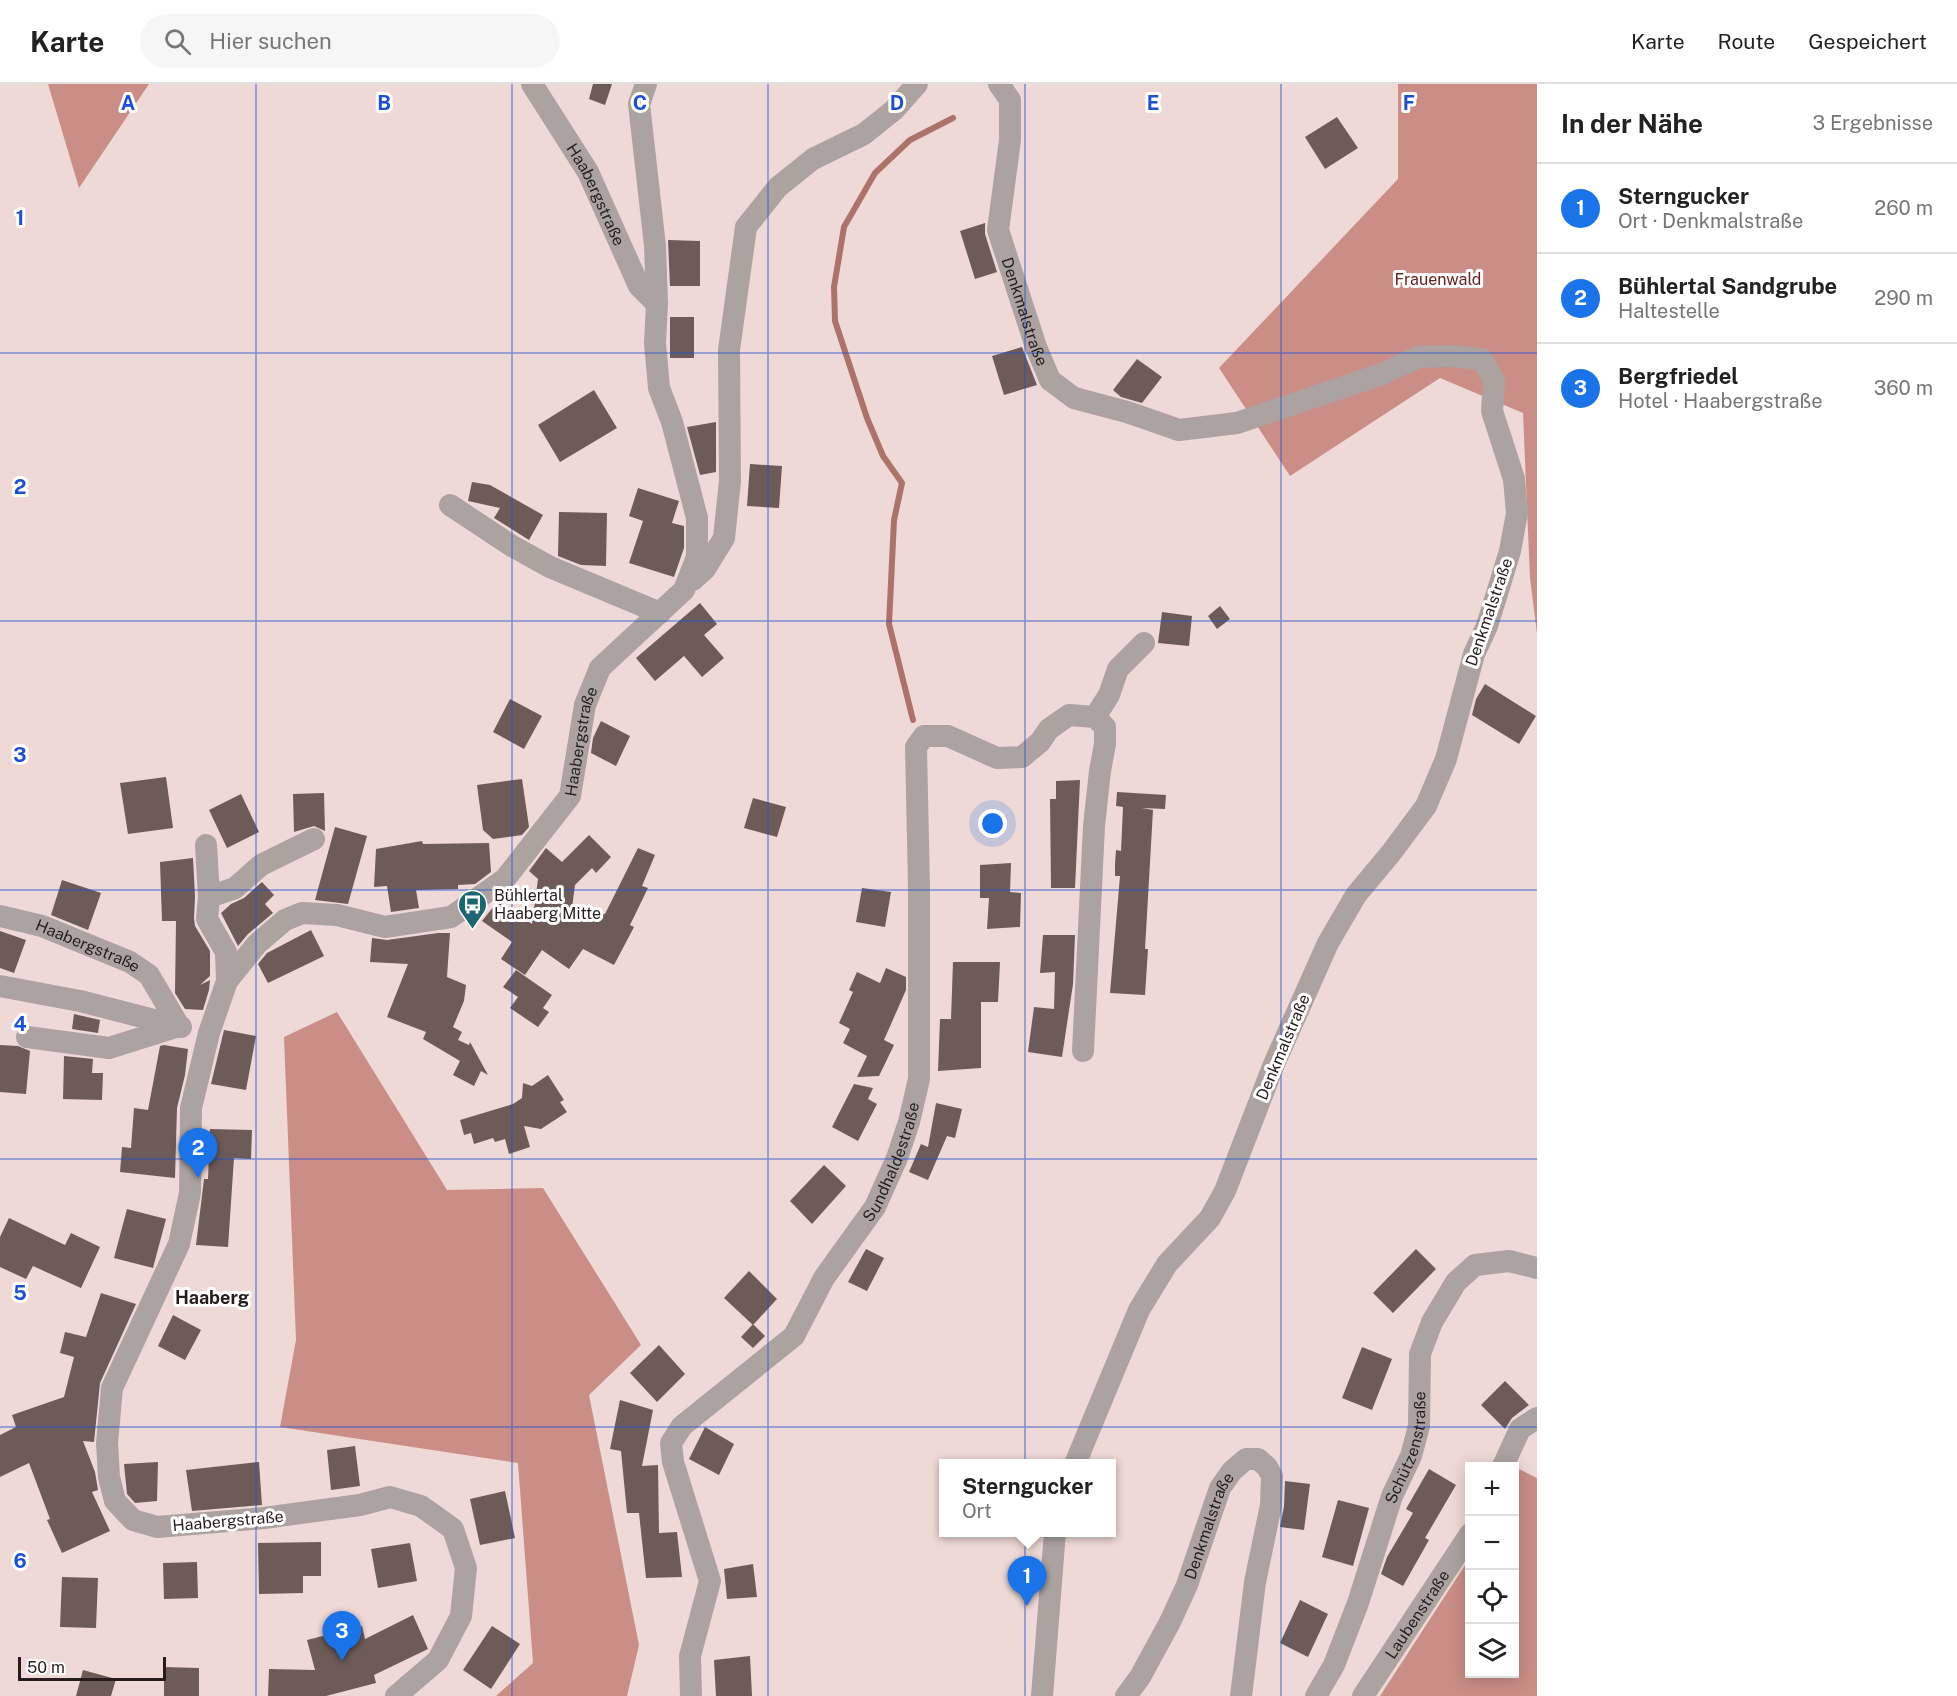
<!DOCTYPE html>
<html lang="de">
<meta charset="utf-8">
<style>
:root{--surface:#fff;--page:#f6f6f6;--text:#222;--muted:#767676;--line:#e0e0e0;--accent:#1a73e8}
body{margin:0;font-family:"Public Sans",sans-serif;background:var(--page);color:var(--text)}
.controls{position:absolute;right:18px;bottom:18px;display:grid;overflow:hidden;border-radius:0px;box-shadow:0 3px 15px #0003}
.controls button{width:54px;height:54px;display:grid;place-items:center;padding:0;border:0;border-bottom:2px solid var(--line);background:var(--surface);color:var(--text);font:30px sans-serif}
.scale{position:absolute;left:18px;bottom:15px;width:148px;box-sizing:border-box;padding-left:6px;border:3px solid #251d1c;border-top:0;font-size:16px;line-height:21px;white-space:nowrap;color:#251d1c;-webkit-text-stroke:4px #fff;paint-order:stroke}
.you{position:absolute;left:993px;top:740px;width:21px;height:21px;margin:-15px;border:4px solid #fff;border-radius:50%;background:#1a73e8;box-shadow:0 0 0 9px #1a73e833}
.badge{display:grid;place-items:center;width:39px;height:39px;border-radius:50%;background:var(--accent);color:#fff;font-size:20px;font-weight:700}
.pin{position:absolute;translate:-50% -50px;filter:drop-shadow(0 2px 3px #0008)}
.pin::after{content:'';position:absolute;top:32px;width:21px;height:18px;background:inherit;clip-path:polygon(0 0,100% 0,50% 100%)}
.popup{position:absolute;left:939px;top:1375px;width:177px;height:78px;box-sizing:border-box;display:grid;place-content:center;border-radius:0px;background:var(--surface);filter:drop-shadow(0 2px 4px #0005);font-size:20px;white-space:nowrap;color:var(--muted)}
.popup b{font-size:22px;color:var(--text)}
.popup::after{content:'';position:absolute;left:50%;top:100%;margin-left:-12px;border:12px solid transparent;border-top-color:var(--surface)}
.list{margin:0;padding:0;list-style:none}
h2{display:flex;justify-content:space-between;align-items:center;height:78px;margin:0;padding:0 24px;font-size:26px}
h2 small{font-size:20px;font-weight:400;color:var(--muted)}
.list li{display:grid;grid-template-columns:39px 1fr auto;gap:18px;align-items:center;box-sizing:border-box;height:90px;padding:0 24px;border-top:2px solid var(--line)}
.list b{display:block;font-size:22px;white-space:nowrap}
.list p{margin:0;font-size:20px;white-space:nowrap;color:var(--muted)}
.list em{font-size:20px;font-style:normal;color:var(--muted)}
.icon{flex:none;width:33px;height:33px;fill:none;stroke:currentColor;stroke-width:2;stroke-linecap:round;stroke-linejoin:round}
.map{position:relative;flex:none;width:1537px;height:1612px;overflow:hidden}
header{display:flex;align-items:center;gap:36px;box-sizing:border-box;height:84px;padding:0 30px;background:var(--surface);border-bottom:2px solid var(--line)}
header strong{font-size:28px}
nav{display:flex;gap:33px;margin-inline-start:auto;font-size:21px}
.search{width:420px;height:54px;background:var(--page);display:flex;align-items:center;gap:15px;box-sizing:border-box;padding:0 21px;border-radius:33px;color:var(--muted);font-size:22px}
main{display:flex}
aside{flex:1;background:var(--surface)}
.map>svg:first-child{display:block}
.forest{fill:#ca8e86}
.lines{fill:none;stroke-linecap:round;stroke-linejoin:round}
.stream{stroke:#ac736b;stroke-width:6}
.building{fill:#6d5b58}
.street{stroke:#aca3a1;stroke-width:22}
.grid{fill:none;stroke:#1d4ed8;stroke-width:1.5;stroke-opacity:0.55}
.labels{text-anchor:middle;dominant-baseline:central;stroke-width:6;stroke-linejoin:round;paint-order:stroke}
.street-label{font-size:16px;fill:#251d1c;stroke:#fff}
.park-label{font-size:16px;fill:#68201b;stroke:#fff}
.poi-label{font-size:16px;fill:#251d1c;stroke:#fff;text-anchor:start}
.neighbourhood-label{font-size:18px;font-weight:bold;fill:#251d1c;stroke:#fff}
.grid-label{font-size:20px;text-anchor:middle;font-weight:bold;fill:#1d4ed8;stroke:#fff;stroke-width:6;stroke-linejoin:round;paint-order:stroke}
</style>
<header>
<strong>Karte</strong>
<div class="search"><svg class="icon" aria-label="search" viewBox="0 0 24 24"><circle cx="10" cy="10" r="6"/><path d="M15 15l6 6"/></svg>Hier suchen</div>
<nav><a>Karte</a><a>Route</a><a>Gespeichert</a></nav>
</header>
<main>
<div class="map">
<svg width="1537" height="1612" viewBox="0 0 1537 1612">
<rect width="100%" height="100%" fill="#efd9d6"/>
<!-- forest -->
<g class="forest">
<polygon points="48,0 149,0 79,104"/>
<polygon points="1398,0 1537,0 1537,550 1530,494 1523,329 1440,294 1290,392 1219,284 1398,95"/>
<polygon points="337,928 447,1106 543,1104 641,1261 589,1311 639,1561 627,1612 496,1612 533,1579 518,1379 280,1343 296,1256 284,953"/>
<polygon points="1515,1383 1537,1394 1537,1612 1380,1612 1469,1475 1470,1590 1514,1590"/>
</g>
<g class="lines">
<!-- stream -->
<polyline class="stream" points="913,636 889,540 894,436 902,399 883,372 867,334 835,237 834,203 844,143 875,89 910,56 953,34"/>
</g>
<!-- building -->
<g class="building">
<polygon points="593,0 612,0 605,21 589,15"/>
<polygon points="1337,33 1358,64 1325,85 1305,53"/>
<polygon points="985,139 985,150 997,188 975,195 960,147"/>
<polygon points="668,156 700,157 700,202 670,202"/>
<rect x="670" y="233" width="24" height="41"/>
<polygon points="1022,263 1037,301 1004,311 992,272"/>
<polygon points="1137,275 1162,293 1142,319 1121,313 1113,306"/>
<polygon points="594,306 617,344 560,378 538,341"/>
<polygon points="716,338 716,388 700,391 687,343"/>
<polygon points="750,380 782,382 779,424 747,422"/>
<polygon points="472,398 490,401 543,431 529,456 494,434 500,424 468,417"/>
<polygon points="638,404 679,417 672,439 684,442 684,464 674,493 629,479 643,437 629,432"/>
<polygon points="559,428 607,429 606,482 581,481 558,472"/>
<polygon points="700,519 717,540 704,551 724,574 702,593 684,572 655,597 636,574"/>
<polygon points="1220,522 1230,535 1217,545 1208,532"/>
<polygon points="1162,528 1192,532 1189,562 1158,559"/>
<polygon points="1485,600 1536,632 1519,660 1472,631 1476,615"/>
<polygon points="510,615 542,632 524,665 493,648"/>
<polygon points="601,637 630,652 616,682 591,669 593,654"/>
<polygon points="166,693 173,744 128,750 120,699"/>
<polygon points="522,695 529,743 522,751 493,755 483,746 477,701"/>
<polygon points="1080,696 1075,804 1051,804 1050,715 1056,715 1056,697"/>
<polygon points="1117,708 1166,711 1165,725 1142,724 1153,726 1145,865 1148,865 1145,911 1110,909 1120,792 1115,792 1115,780 1116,766 1121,767 1123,723 1116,722"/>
<polygon points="324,709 325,747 314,742 294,748 293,710"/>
<polygon points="241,710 259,748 227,764 209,726"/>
<polygon points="753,714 786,723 777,753 744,744"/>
<polygon points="335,743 367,752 348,820 315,816"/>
<polygon points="589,751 611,773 596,789 592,784 575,801 572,824 605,830 638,764 655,771 642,802 648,804 630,841 634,843 614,881 583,865 569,885 542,866 525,891 501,875 512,858 482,837 498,817 532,840 538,795 529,787 546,764 562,778"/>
<polygon points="422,757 423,760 489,759 491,788 475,800 458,801 458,805 416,806 419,824 391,828 387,802 374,803 376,765"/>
<polygon points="193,774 195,813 194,834 195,842 210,867 210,892 200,901 210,896 209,906 203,926 185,925 175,909 176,837 162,837 160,778"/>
<polygon points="1011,779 1010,808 1021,809 1020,843 987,845 989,814 980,814 980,781"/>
<polygon points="62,796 101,809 88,846 51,831"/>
<polygon points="262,798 274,811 265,820 273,829 248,850 238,862 221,829 231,820 244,814"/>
<polygon points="862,804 891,808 885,843 856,838"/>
<polygon points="311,846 324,872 268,899 258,880 267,869"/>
<polygon points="0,847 26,856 14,889 0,884"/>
<polygon points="438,849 450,849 447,893 466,901 464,917 453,943 462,948 458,956 469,961 470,958 488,991 481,987 474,1002 453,991 460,977 423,955 426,948 387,933 408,880 370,878 372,854 387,856"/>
<polygon points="1043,851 1075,851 1073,900 1062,973 1028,968 1034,923 1054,925 1055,888 1040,889"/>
<polygon points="953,878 1000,878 998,918 981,918 981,984 938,987 940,935 951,935"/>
<polygon points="886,884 906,893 906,906 884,956 894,961 879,992 857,993 867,972 843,959 850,945 839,939 853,908 849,906 857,888 880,899"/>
<polygon points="516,886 552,911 543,924 549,928 538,943 510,924 518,913 503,903"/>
<polygon points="74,930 100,936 98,949 72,945"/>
<polygon points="224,946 256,952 246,1006 211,1000"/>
<polygon points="0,961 18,962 30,967 26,1010 0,1008"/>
<polygon points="164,961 188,965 185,991 177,1024 175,1094 120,1088 122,1063 131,1064 134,1024 148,1026 160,962"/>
<polygon points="64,972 93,975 92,989 103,989 102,1016 63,1015"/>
<polygon points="548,991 564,1016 560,1018 567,1028 541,1045 524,1042 530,1063 509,1070 505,1055 495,1058 493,1054 474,1060 471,1049 464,1051 460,1036 513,1020 522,1014 523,999 532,1002"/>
<polygon points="854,1000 873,1004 868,1015 877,1020 858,1057 832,1043"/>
<polygon points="936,1019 962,1025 955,1054 947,1052 928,1096 909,1088 921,1060 928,1063"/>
<polygon points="210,1045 252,1046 251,1075 234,1074 228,1163 196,1161 204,1095 208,1095"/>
<polygon points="824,1081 846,1102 812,1140 790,1117"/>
<polygon points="127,1125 166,1135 153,1184 114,1174"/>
<polygon points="9,1134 65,1161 71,1149 100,1163 81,1204 33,1182 26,1195 0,1183 0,1153"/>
<polygon points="866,1165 884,1174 867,1207 848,1198"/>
<polygon points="1416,1165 1436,1185 1393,1229 1373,1209"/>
<polygon points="749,1187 777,1215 753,1241 724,1214"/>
<polygon points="101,1209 136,1220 100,1299 94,1358 83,1357 95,1388 98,1406 92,1408 110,1447 62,1469 47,1436 50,1435 29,1379 0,1393 0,1351 16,1343 12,1331 64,1313 74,1273 60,1269 65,1248 86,1253"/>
<polygon points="173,1231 201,1246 185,1276 158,1262"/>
<polygon points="753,1240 765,1252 753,1264 741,1253"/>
<polygon points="659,1261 685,1290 657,1318 630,1289"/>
<polygon points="1362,1263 1392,1275 1372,1326 1342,1314"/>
<polygon points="1505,1297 1529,1321 1512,1334 1505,1345 1481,1321"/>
<polygon points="620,1316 653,1326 642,1382 658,1381 659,1449 677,1448 682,1493 646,1494 639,1429 627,1429 621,1367 610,1365"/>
<polygon points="705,1343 734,1360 719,1391 689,1375"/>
<polygon points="355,1362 360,1402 331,1406 327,1366"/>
<polygon points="158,1378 157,1417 135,1419 127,1410 124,1380"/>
<polygon points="259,1378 262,1421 192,1427 186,1386"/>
<polygon points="1429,1385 1456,1401 1425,1454 1429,1456 1403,1502 1381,1490 1387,1473 1413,1429 1406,1425"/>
<polygon points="1285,1397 1310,1400 1304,1446 1280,1443 1284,1422"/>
<polygon points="505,1407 515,1454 480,1461 470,1415"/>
<polygon points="1338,1416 1369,1424 1353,1482 1322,1473"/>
<polygon points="321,1458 321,1492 303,1492 303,1509 259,1510 258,1459"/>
<polygon points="410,1459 417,1497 378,1504 371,1465"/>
<polygon points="197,1478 198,1514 164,1515 163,1479"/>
<polygon points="753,1480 757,1513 727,1515 724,1485"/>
<polygon points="62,1493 98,1494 96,1544 60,1543"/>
<polygon points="1300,1516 1328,1530 1308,1573 1280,1559"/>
<polygon points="413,1531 428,1565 374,1591 376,1599 326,1612 268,1612 269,1585 315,1586 307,1556 362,1542 365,1555"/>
<polygon points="492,1542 520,1560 491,1605 463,1586"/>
<polygon points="750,1572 752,1612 716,1612 714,1576"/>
<polygon points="164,1583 199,1584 199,1612 164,1612"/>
<polygon points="83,1586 116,1595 111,1612 76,1612"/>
</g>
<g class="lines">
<!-- street -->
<g class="street">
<path id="s1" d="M532 0 588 88 639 202 657 220"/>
<path id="s2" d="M999 0 1010 16V56L998 146 1036 263 1050 296 1074 314 1127 328 1179 346 1237 339 1382 290 1418 273 1450 272 1482 275 1494 297 1492 327 1514 395 1517 429 1510 467 1487 542 1474 570 1446 675 1426 722 1391 769 1356 811 1328 859 1274 980 1225 1107 1210 1134 1167 1180 1139 1226 1075 1380"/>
<polyline points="450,421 512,462 550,483 660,529"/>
<polyline points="693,496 705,485 724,454 730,397 729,266 746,143 778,103 813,75 864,50 894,26 917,0"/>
<polyline points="1095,633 1109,611 1118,585 1144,559"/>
<polyline points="206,761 209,813 207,835 226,868 227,897"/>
<polyline points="209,813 235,804 261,781 314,755"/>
<path id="s3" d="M0 832 42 842 130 878 149 891 179 942 109 964 27 953"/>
<polyline points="0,902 80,917 181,943"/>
<polyline points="1503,1382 1520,1345 1537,1334"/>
<path id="s4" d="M396 1612 438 1576 461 1532 466 1484 453 1445 421 1422 390 1413 360 1421 264 1434 157 1443 133 1436 115 1417 109 1393 107 1359 112 1304 179 1160 190 1109 191 1024 209 949 227 897 257 860 285 836 302 829 337 831 385 843 451 833 505 795 570 712 585 621 600 584 684 506 697 473V434L672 338 659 304 655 259 657 220 655 162 639 20 646 0"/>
<path id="s5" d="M691 1612 690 1572 710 1497 673 1378 671 1359 682 1342 794 1252 824 1194 875 1123 897 1074 909 1038 919 995V804L916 663 924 652H948L997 674 1022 673 1040 658 1049 645 1069 631 1095 633 1105 643V660L1100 687 1094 742 1083 967"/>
<polyline points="1042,1612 1055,1448"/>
<path id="s6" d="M1126 1612 1140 1593 1170 1538 1187 1501 1220 1404 1232 1387 1246 1375H1258L1267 1383 1272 1392 1271 1421 1255 1498 1241 1612"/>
<path id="s7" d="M1316 1612 1334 1581 1358 1519 1392 1412 1411 1372 1419 1342 1420 1270 1432 1238 1456 1198 1475 1181 1509 1177 1537 1184"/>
<path id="s8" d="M1363 1612 1470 1450"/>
</g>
</g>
<!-- grid -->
<path class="grid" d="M256 0V1612M512 0V1612M768 0V1612M1025 0V1612M1281 0V1612M0 269H1537M0 537H1537M0 806H1537M0 1075H1537M0 1343H1537"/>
<!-- icons -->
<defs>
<symbol id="bus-pin" viewBox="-11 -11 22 30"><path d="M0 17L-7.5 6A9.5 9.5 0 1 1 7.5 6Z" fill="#1b6670" stroke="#fff"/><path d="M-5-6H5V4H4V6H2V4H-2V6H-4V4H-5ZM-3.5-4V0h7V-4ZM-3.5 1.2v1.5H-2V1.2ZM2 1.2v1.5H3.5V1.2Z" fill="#fff"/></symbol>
</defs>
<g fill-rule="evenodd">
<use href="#bus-pin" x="456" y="804" width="33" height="45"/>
</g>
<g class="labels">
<!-- street labels -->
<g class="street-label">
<text stroke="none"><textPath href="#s1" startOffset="128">Haabergstraße</textPath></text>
<text stroke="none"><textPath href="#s2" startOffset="236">Denkmalstraße</textPath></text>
<text transform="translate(1489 528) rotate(-71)">Denkmalstraße</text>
<text stroke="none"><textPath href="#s4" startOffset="1576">Haabergstraße</textPath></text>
<text stroke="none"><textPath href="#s3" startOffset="93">Haabergstraße</textPath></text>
<text transform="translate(1283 963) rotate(-67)">Denkmalstraße</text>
<text stroke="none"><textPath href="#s5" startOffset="626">Sundhaldestraße</textPath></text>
<text stroke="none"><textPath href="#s7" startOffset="266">Schützenstraße</textPath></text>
<text transform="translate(228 1437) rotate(-5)">Haabergstraße</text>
<text stroke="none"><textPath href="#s6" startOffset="190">Denkmalstraße</textPath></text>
<text stroke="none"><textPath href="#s8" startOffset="98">Laubenstraße</textPath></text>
</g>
<!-- park labels -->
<g class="park-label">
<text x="1438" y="195">Frauenwald</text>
</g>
<!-- poi labels -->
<g class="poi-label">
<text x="494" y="811">Bühlertal<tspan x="494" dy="18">Haaberg Mitte</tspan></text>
</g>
<!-- neighbourhood labels -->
<g class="neighbourhood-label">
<text x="212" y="1213">Haaberg</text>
</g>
</g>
<g class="grid-label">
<text x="128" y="26">A</text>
<text x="384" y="26">B</text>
<text x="640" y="26">C</text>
<text x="897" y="26">D</text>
<text x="1153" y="26">E</text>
<text x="1409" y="26">F</text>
<text x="20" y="141">1</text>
<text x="20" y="410">2</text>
<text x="20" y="678">3</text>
<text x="20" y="947">4</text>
<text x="20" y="1216">5</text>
<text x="20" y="1484">6</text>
</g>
</svg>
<div class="controls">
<button>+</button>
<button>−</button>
<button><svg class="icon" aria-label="locate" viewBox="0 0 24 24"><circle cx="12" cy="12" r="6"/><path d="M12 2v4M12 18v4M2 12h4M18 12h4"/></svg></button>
<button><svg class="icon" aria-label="layers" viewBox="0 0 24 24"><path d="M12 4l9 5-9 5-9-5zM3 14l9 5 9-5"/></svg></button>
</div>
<div class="scale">50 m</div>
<div class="you"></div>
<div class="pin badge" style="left:1027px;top:1522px">1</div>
<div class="popup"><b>Sterngucker</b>Ort</div>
<div class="pin badge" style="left:198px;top:1094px">2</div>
<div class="pin badge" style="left:342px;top:1577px">3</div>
</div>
<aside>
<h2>In der Nähe<small>3 Ergebnisse</small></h2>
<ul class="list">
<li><span class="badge">1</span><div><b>Sterngucker</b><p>Ort · Denkmalstraße</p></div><em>260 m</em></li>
<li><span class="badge">2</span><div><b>Bühlertal Sandgrube</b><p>Haltestelle</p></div><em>290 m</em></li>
<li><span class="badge">3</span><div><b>Bergfriedel</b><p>Hotel · Haabergstraße</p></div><em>360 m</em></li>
</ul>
</aside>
</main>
